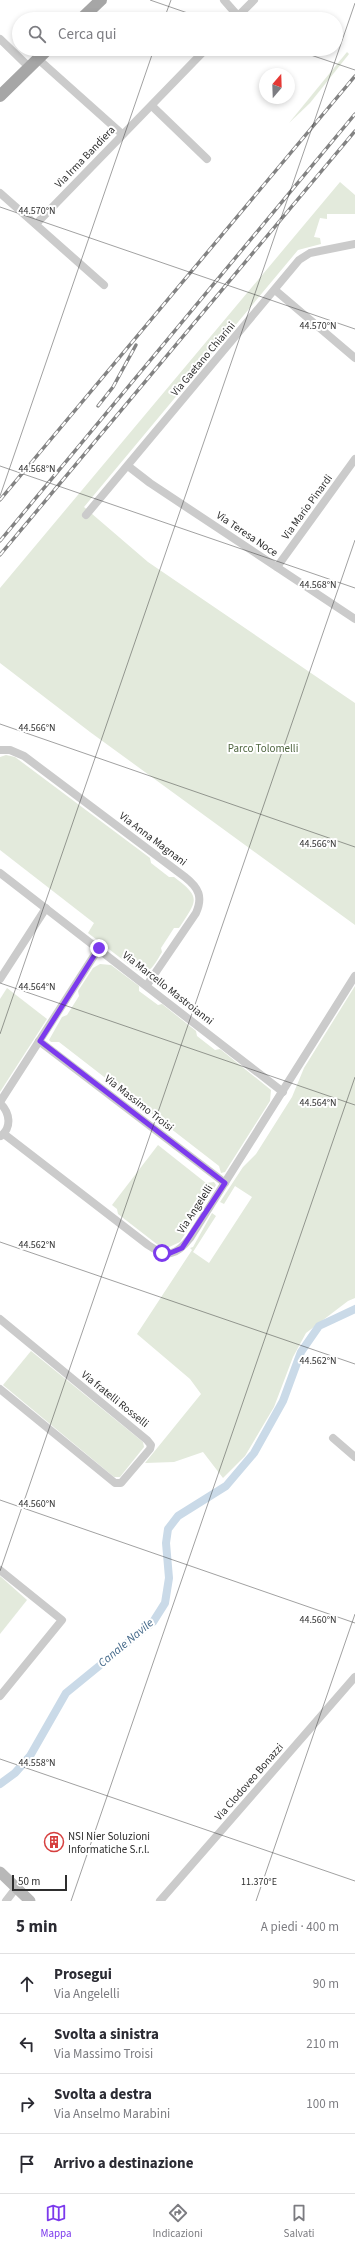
<!DOCTYPE html>
<html lang="it">
<meta charset="utf-8">
<style>
:root{--surface:#fff;--page:#f7f7f7;--text:#2b2b33;--muted:#7c7c81;--line:#e1e1e2;--accent:#7c3aed}
body{margin:0;font-family:"Source Sans 3",sans-serif;background:var(--page);color:var(--text)}
.compass{position:absolute;left:259px;top:68px;width:36px;height:36px;border-radius:50%;background:var(--surface);box-shadow:0 2px 6px #0003;rotate:19deg}
.scale{position:absolute;left:12px;bottom:10px;width:55px;box-sizing:border-box;padding-left:4px;border:2px solid #2e2e2e;border-top:0;font-size:11px;line-height:14px;white-space:nowrap;color:#2e2e2e;-webkit-text-stroke:3px #fff;paint-order:stroke}
.stop{position:absolute;width:12px;height:12px;margin:-9px;border:3px solid #7c3aed;border-radius:50%;background:#fff}
.stop.end{background:#7c3aed;border-color:#fff;box-shadow:0 1px 4px #0008}
.list{margin:0;padding:0;list-style:none}
h2{display:flex;justify-content:space-between;align-items:center;height:52px;margin:0;padding:0 16px;font-size:17px}
h2 small{font-size:13px;font-weight:400;color:var(--muted)}
.list li{display:grid;grid-template-columns:26px 1fr auto;gap:12px;align-items:center;box-sizing:border-box;height:60px;padding:0 16px;border-top:1px solid var(--line)}
.list b{display:block;font-size:15px;white-space:nowrap}
.list p{margin:0;font-size:13px;white-space:nowrap;color:var(--muted)}
.list em{font-size:13px;font-style:normal;color:var(--muted)}
.icon{flex:none;width:22px;height:22px;fill:none;stroke:currentColor;stroke-width:2;stroke-linecap:round;stroke-linejoin:round}
.map{position:relative;flex:none;width:355px;height:1901px;overflow:hidden}
.search{position:absolute;background:var(--surface);box-shadow:0 2px 6px #0003;left:12px;right:12px;top:12px;height:44px;display:flex;align-items:center;gap:10px;box-sizing:border-box;padding:0 14px;border-radius:22px;color:var(--muted);font-size:15px}
.sheet{height:292px;background:var(--surface)}
nav{display:flex;justify-content:space-around;align-items:center;box-sizing:border-box;height:56px;border-top:1px solid var(--line);background:var(--surface);font-size:11px;color:var(--muted)}
nav a{display:grid;justify-items:center;gap:2px}
nav .on{color:var(--accent)}
.map>svg:first-child{display:block}
.green{fill:#e3eadc}
.lines{fill:none;stroke-linecap:round;stroke-linejoin:round}
.canal{stroke:#cadae8;stroke-width:8}
.street{stroke:#cbcbcb;stroke-width:8}
.secondary{stroke:#b8b8b8;stroke-width:11}
.primary{stroke:#a6a6a6;stroke-width:12}
.rail-casing{stroke:#838383;stroke-width:3.5}
.rail{stroke:#fff;stroke-width:2;stroke-dasharray:6;stroke-linecap:butt}
.route{stroke:#7c3aed;stroke-width:5}
.ticks{fill:none;stroke:#2e2e2e;stroke-width:1;stroke-opacity:0.45}
.labels{text-anchor:middle;dominant-baseline:central;stroke-width:4;stroke-linejoin:round;paint-order:stroke}
.street-label{font-size:11px;fill:#2e2e2e;stroke:#fff}
.park-label{font-size:11px;fill:#4e653f;stroke:#fff}
.poi-label{font-size:11px;fill:#2e2e2e;stroke:#fff;text-anchor:start}
.water-label{font-size:12px;font-style:italic;fill:#436889;stroke:#fff}
.ticks-label{font-size:10px;text-anchor:middle;fill:#2e2e2e;stroke:#fff;stroke-width:4;stroke-linejoin:round;paint-order:stroke}
</style>
<div class="map">
<svg width="355" height="1901" viewBox="0 0 355 1901">
<rect width="100%" height="100%" fill="#fff"/>
<!-- green -->
<g class="green">
<polygon points="347,52 349,54 310,103 289,123"/>
<polygon points="340,182 355,195 355,214 327,214 327,219 320,218 314,237 320,238 321,244 298,250 84,507 148,562 355,703 355,925 90,732 0,663 0,588"/>
<path d="M6 755 15 757 150 858 151 863 169 877H174C202 898 197 900 179 928H174L161 948 162 952C155 963 150 977 136 970L88 933 94 923 0 850V757Z"/>
<polygon points="100,964 111,965 139,986 139,991 158,1005 162,1004 196,1031 197,1036 215,1050 220,1049 271,1090 270,1101 225,1172 221,1173 219,1166 59,1042 51,1042 49,1040 62,1017 67,1015 79,996 78,991 93,968"/>
<polygon points="355,986 355,1298 348,1301 306,1333 293,1357 274,1407 245,1456 223,1478 203,1452 174,1462 145,1463 201,1394 190,1379 137,1334 192,1250 190,1248 193,1247 212,1213 216,1216 193,1252 209,1263 252,1197 235,1186 224,1204 220,1202 243,1167 256,1154 292,1097 304,1068"/>
<polygon points="7,988 47,1019 0,1092 0,999"/>
<polygon points="158,1145 206,1183 214,1182 216,1185 180,1242 167,1248 158,1245 118,1214 117,1209 112,1205"/>
<polygon points="31,1351 143,1442 144,1447 120,1477 114,1477 3,1385"/>
<polygon points="0,1576 27,1600 0,1634"/>
</g>
<g class="lines">
<!-- canal -->
<polyline class="canal" points="0,1784 15,1773 30,1756 66,1693 153,1622 165,1603 169,1578 166,1543 168,1529 178,1516 226,1486 254,1453 283,1401 301,1352 319,1326 355,1309"/>
<!-- street -->
<g class="street">
<polyline points="224,0 238,16"/>
<polyline points="235,19 254,0"/>
<polyline points="0,39 29,67"/>
<polyline points="38,59 122,134"/>
<polyline points="152,106 207,159"/>
<polyline points="0,193 104,285"/>
<polyline points="36,224 206,49"/>
<polyline points="275,290 355,358"/>
<polyline points="128,466 150,483 355,619"/>
<polyline points="86,515 299,260 310,253 355,244"/>
<polyline points="277,567 355,459"/>
<path d="M0 750H10L24 756 185 877C199 888 203 897 196 913L147 985"/>
<polyline points="0,873 283,1092"/>
<polyline points="0,979 46,908"/>
<polyline points="39,1041 225,1183"/>
<polyline points="0,1102 99,948"/>
<path d="M0 1103C10 1113 12 1127 1 1136"/>
<path d="M4 1134 148 1245C167 1258 176 1256 190 1238L355 976"/>
<polyline points="0,1319 147,1440 151,1445 150,1449 121,1483 115,1483 0,1389"/>
<polyline points="333,1438 355,1457"/>
<polyline points="0,1570 62,1620 0,1696"/>
<polyline points="6,1901 16,1888"/>
<polyline points="160,1901 355,1677"/>
</g>
<!-- secondary -->
<polyline class="secondary" points="0,1872 30,1901"/>
<!-- primary -->
<g class="primary">
<polyline points="81,19 101,0"/>
<polyline points="0,96 48,49"/>
</g>
<defs>
<g id="rail">
<polyline points="98,406 113,387 136,345"/>
<polyline points="0,500 355,76"/>
<polyline points="0,541 355,114"/>
<polyline points="0,555 355,131"/>
</g>
</defs>
<!-- rail casing -->
<use href="#rail" class="rail-casing"/>
<!-- rail -->
<use href="#rail" class="rail"/>
</g>
<g class="lines">
<!-- route -->
<polyline class="route" points="99,948 40,1041 225,1183 182,1248 168,1254 162,1253"/>
</g>
<!-- ticks -->
<path class="ticks" d="M150 0 205 19M164 19 171 0M293 49 355 70M0 207 355 329M0 466 355 588M0 496 154 49M0 724 355 847M0 983 355 1105M0 1034 355 3M0 1242 355 1364M0 1500 355 1623M0 1571 355 540M0 1759 355 1881M71 1901 355 1077M256 1901 355 1614"/>
<!-- icons -->
<defs>
<symbol id="building-ring" viewBox="-11 -11 22 22"><circle r="9.5" fill="#fff" stroke="#d63f3e" stroke-width="1.5"/><path d="M-4-6H4V6H1V3H-1V6H-4ZM-2.5-4.3h1.7v1.8h-1.7ZM.8-4.3h1.7v1.8H.8ZM-2.5-1h1.7V.8h-1.7ZM.8-1h1.7V.8H.8Z" fill="#d63f3e"/></symbol>
</defs>
<g fill-rule="evenodd">
<use href="#building-ring" x="43" y="1831" width="22" height="22"/>
</g>
<g class="labels">
<!-- street labels -->
<g class="street-label">
<text transform="translate(85 157) rotate(-46)">Via Irma Bandiera</text>
<text transform="translate(203 359) rotate(-50)">Via Gaetano Chiarini</text>
<text transform="translate(307 507) rotate(-54)">Via Mario Pinardi</text>
<text transform="translate(247 534) rotate(34)">Via Teresa Noce</text>
<text transform="translate(153 839) rotate(37)">Via Anna Magnani</text>
<text transform="translate(168 988) rotate(38)">Via Marcello Mastroianni</text>
<text transform="translate(139 1103) rotate(38)">Via Massimo Troisi</text>
<text transform="translate(195 1209) rotate(-57)">Via Angelelli</text>
<text transform="translate(115 1399) rotate(39)">Via fratelli Rosselli</text>
<text transform="translate(249 1782) rotate(-49)">Via Clodoveo Bonazzi</text>
</g>
<!-- park labels -->
<g class="park-label">
<text x="263" y="748">Parco Tolomelli</text>
</g>
<!-- poi labels -->
<g class="poi-label">
<text x="68" y="1836">NSI Nier Soluzioni<tspan x="68" dy="13">Informatiche S.r.l.</tspan></text>
</g>
<!-- water labels -->
<g class="water-label">
<text transform="translate(126 1643) rotate(-40)">Canale Navile</text>
</g>
</g>
<g class="ticks-label">
<text x="37" y="214">44.570°N</text>
<text x="318" y="329">44.570°N</text>
<text x="37" y="472">44.568°N</text>
<text x="318" y="588">44.568°N</text>
<text x="37" y="731">44.566°N</text>
<text x="318" y="847">44.566°N</text>
<text x="37" y="990">44.564°N</text>
<text x="318" y="1106">44.564°N</text>
<text x="37" y="1248">44.562°N</text>
<text x="318" y="1364">44.562°N</text>
<text x="37" y="1507">44.560°N</text>
<text x="318" y="1623">44.560°N</text>
<text x="37" y="1766">44.558°N</text>
<text x="259" y="1885">11.370°E</text>
</g>
</svg>
<svg class="compass" viewBox="-18 -18 36 36"><path d="M0-13l5 13h-10z" fill="#e53935"/><path d="M0 13l5-13h-10z" fill="#7c7c81"/></svg>
<div class="scale">50 m</div>
<div class="stop" style="left:162px;top:1253px"></div>
<div class="stop end" style="left:99px;top:948px"></div>
<div class="search"><svg class="icon" aria-label="search" viewBox="0 0 24 24"><circle cx="10" cy="10" r="6"/><path d="M15 15l6 6"/></svg>Cerca qui</div>
</div>
<section class="sheet">
<h2>5 min<small>A piedi · 400 m</small></h2>
<ul class="list">
<li><svg class="icon" aria-label="ahead" viewBox="0 0 24 24"><path d="M12 20V5M6 11l6-6 6 6"/></svg><div><b>Prosegui</b><p>Via Angelelli</p></div><em>90 m</em></li>
<li><svg class="icon" aria-label="left" viewBox="0 0 24 24"><path d="M17 20v-9H6M10 6l-5 5 5 5"/></svg><div><b>Svolta a sinistra</b><p>Via Massimo Troisi</p></div><em>210 m</em></li>
<li><svg class="icon" aria-label="right" viewBox="0 0 24 24"><path d="M7 20v-9h11M14 6l5 5-5 5"/></svg><div><b>Svolta a destra</b><p>Via Anselmo Marabini</p></div><em>100 m</em></li>
<li><svg class="icon" aria-label="arrive" viewBox="0 0 24 24"><path d="M6 21V4h12l-3 4 3 4H6"/></svg><div><b>Arrivo a destinazione</b></div></li>
</ul>
</section>
<nav>
<a class="on"><svg class="icon" aria-label="map" viewBox="0 0 24 24"><path d="M3 6l6-2 6 2 6-2v14l-6 2-6-2-6 2zM9 4v14M15 6v14"/></svg>Mappa</a>
<a><svg class="icon" aria-label="directions" viewBox="0 0 24 24"><path d="M12 3l9 9-9 9-9-9zM9 14v-3h6M13 9l2 2-2 2"/></svg>Indicazioni</a>
<a><svg class="icon" aria-label="saved" viewBox="0 0 24 24"><path d="M7 4h10v16l-5-4-5 4z"/></svg>Salvati</a>
</nav>
